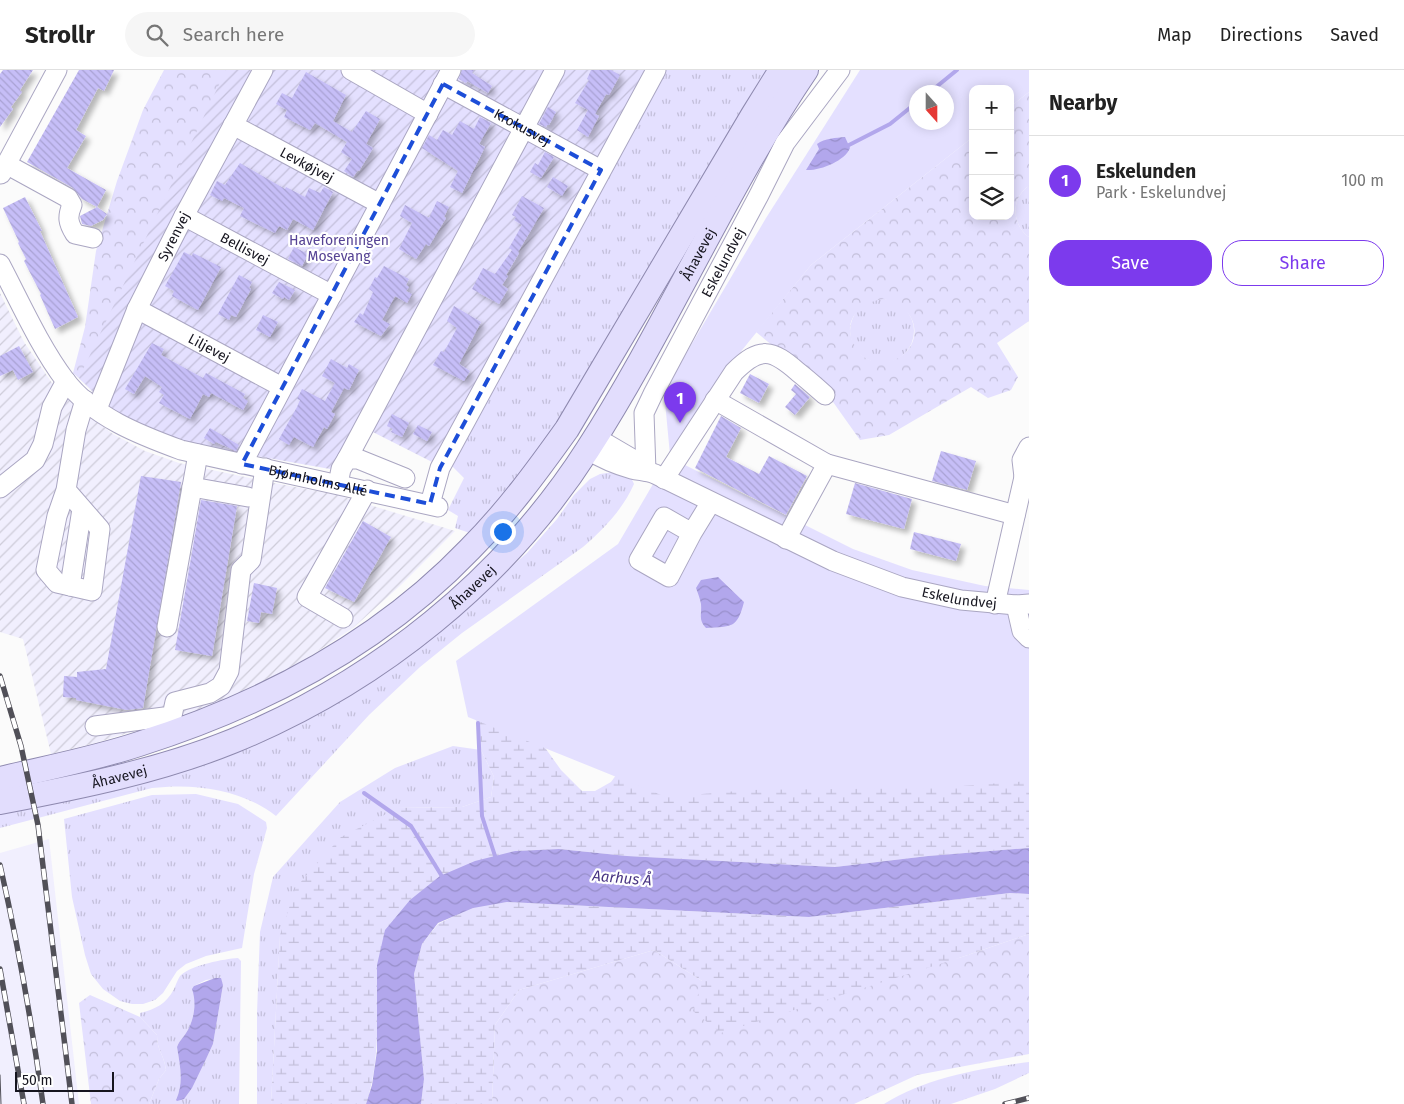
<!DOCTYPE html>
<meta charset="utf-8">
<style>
:root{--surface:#fff;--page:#f6f6f6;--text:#222;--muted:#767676;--line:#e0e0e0;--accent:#7c3aed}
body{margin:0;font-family:"Fira Sans",sans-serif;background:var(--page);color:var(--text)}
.controls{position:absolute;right:15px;top:15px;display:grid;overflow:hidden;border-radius:10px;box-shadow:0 2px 12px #0003}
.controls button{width:45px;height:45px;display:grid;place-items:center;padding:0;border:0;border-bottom:1px solid var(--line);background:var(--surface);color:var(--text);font:25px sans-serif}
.compass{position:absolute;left:909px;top:15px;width:45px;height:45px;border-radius:50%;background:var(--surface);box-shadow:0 2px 12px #0003;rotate:159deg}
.scale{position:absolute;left:15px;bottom:12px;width:99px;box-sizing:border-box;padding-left:5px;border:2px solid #16151f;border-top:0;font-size:14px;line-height:18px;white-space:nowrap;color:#16151f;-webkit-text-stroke:4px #fff;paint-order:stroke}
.you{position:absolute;left:502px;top:461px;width:18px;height:18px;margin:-12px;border:4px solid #fff;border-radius:50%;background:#1a73e8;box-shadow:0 0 0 8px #1a73e833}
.badge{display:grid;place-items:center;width:32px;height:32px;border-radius:50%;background:var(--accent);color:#fff;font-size:16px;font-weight:700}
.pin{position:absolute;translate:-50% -41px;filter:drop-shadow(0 1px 2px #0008)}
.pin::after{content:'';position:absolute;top:26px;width:18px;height:15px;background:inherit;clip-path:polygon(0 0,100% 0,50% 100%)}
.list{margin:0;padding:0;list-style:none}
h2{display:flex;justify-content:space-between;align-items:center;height:65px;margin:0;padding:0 20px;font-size:21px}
h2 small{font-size:16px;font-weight:400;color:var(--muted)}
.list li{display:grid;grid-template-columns:32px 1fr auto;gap:15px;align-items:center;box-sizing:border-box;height:90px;padding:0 20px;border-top:1px solid var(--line)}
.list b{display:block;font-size:19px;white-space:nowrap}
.list p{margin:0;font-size:16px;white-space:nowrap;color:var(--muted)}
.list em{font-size:16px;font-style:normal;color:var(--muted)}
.actions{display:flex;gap:10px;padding:15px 20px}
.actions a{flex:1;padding:11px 0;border:1px solid var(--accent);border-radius:20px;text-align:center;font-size:18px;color:var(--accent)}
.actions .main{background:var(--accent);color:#fff}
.icon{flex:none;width:28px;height:28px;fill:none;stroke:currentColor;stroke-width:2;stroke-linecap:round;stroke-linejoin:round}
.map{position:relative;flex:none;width:1029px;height:1034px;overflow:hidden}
header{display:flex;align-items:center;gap:30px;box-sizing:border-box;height:70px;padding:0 25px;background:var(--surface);border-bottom:1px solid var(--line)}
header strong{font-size:24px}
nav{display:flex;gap:28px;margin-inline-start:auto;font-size:18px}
.search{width:350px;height:45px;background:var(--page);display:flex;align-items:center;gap:12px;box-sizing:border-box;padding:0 18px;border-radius:28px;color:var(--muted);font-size:19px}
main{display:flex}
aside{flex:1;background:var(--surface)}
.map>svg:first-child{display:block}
.built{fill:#f1effe}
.industrial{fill:url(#industrial-furrows)}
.grass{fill:url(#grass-tufts);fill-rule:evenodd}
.forest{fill:url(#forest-crowns);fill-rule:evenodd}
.wetland{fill:url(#wetland-marsh)}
.park{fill:#e4e0ff;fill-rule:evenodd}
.garden{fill:url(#garden-furrows)}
.water{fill:url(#water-waves)}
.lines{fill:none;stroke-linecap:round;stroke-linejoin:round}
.stream{stroke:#b2a7ec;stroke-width:4}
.building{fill:url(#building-back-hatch);filter:url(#shadow)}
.minor-casing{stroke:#aaa6c2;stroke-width:21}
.major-casing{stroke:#8e89af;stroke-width:26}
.minor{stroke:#fff;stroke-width:19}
.major{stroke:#e2ddfd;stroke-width:24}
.tram{stroke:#515058;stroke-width:1}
.rail-casing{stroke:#515058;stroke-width:5.5}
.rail{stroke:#fff;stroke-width:4;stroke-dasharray:11;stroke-linecap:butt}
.marked{fill:none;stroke:#1d4ed8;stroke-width:4;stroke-dasharray:10 6;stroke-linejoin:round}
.labels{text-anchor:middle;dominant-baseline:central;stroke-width:4.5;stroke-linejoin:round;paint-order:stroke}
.street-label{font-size:14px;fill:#16151f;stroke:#fff}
.park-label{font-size:14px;fill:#564394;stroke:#fff}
.water-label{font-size:15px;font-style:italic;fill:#483483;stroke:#fff}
</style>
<header>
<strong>Strollr</strong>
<div class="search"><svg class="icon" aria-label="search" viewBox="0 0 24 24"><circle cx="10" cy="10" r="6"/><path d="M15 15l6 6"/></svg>Search here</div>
<nav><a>Map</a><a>Directions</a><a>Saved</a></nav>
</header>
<main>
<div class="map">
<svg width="1029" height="1034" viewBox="0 0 1029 1034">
<defs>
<pattern id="industrial-furrows" width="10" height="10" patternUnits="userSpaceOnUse" patternTransform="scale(1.25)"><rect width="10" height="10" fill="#f1effe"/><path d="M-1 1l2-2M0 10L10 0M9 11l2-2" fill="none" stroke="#ceccd9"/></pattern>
<pattern id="grass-tufts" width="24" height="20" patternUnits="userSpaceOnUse" patternTransform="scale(1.25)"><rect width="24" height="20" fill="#e4e0ff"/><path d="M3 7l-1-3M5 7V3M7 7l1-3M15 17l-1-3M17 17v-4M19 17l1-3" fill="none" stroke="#c3bfda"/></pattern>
<pattern id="forest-crowns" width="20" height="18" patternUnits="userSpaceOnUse" patternTransform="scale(1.25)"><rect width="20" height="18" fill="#e4e0ff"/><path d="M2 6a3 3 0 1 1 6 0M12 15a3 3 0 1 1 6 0" fill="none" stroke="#c3bfda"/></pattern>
<pattern id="wetland-marsh" width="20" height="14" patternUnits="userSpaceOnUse" patternTransform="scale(1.25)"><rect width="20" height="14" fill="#e4e0ff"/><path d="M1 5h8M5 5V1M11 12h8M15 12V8" fill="none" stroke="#c3bfda"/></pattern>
<pattern id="garden-furrows" width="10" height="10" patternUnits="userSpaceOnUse" patternTransform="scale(1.25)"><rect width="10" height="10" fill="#e4e0ff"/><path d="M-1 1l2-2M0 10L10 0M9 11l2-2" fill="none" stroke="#c3bfda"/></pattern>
<pattern id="water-waves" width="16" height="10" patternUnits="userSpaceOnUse" patternTransform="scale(1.25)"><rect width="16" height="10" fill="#b2a7ec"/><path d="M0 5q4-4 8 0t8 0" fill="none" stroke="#988fca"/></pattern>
<pattern id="building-back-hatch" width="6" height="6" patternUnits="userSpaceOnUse" patternTransform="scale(1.25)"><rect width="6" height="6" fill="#c6bef7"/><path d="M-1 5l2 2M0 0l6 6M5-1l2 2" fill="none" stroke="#a9a2d3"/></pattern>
<filter id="shadow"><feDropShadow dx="4.5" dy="4.5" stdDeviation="2.5" flood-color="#0004"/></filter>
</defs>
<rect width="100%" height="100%" fill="#fbfbfb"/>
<!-- built -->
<polygon class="built" points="49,769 79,1034 0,1034 0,783"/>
<!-- industrial -->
<polygon class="industrial" points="0,223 24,272 52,313 89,346 113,364 145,381 179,393 269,412 337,425 455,461 401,515 353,558 295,596 258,615 218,633 177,648 95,673 51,684 23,569 0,562"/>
<!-- grass -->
<g class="grass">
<polygon points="666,0 771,0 582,318 536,387 473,464 455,458 458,446 448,440 464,408 450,394"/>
<path d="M1029 116V167C1012 155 1010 128 1029 116Z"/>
<circle cx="882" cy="261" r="32"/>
<path d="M614 402 630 405 634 414C623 439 603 460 583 477L462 563 420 597 369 645 276 746C241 719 195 713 152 718L0 758V741L132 713 431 565 527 483 557 449 574 425 590 409 600 404Z"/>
<polygon points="453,676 481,680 494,707 491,727 462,737 398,738 491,787 475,791 280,866 271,1034 257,1034 257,943 260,862 273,807 340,732 395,698"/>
<polygon points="196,724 238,734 266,752 267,758 254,804 242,878 206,886 186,894 177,901 163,923 155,930 143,934 132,934 120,931 103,919 91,904 85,885 72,827 64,749 152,725"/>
<path d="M238 888 241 891 239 1034H149L159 1009 166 1000C164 984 157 981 157 965L140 947V943C156 939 166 934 174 919 176 915 178 908 181 905 192 895 224 889 238 888ZM220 908 223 915 213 974 207 987 176 1030C184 1012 180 996 177 977 179 971 183 968 186 963 195 950 196 931 194 916L206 910Z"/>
<path d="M1029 992V1003L995 1019 951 1034H884C924 1008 982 998 1029 992Z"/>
</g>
<!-- forest -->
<g class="forest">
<polygon points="164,0 257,0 91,319 73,303 85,257 96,181 117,111 143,40"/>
<path d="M1029 22V116C1010 128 1012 155 1029 167V251L997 273 1018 307 1011 320 988 328 971 317 889 365 860 370 821 315 756 262 811 195 973 67V146H1010V37ZM883 229C935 241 916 300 874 291 866 290 860 285 856 278 840 253 858 233 883 229Z"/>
<polygon points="1029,864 1029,984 917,1005 854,1034 492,1034 495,955 519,920 654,880 702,911 959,888"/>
<path d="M90 925 140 947 157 965C157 981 164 984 166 1000L159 1009 149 1034H91L79 933Z"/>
</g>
<!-- wetland -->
<g class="wetland">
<path d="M473 630 541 672 561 700 582 721H595L611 712 648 661 1029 688V778L928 786 835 797 627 786 559 779 515 781 377 895C377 941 381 989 366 1034H271L280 865 296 817 341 767 398 738 462 737 491 727 494 707 481 680Z"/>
<polygon points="1010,823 1029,824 1029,864 959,888 721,963 693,941 702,911 654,880 519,920 495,955 492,1034 421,1034 424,1009 414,904 422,874 438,854 473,837 507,832 809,847"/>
</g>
<!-- park -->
<path class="park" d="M860 0H1029V22L1010 37V19H973V67L811 195 730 295 673 389 853 479 912 500 985 516 1029 520V711L934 718 750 720 666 727 468 647 456 591 618 474 670 385 664 321 766 148ZM916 22H946V52H916Z"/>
<!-- garden -->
<polygon class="garden" points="226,0 649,0 436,394 359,355 337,394 330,399 207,377 175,369 136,352 107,336 79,308"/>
<!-- water -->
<g class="water">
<path d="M845 67 850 78C845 91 820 101 806 100L819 79 817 74C825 68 836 68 845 67Z"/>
<path d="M718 507 744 532C737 559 732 556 706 558 698 550 702 544 701 534 700 529 698 523 696 518L701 510Z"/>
<polygon points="1029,778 1029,824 1010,823 809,847 507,832 473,838 438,853 422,874 414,904 424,1009 421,1034 366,1034 372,1015 377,981 377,895 385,860 410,830 440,806 475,791 515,781 559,779 627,786 835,797 928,786"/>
<path d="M215 908H221L223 915 213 974 207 987 192 1018 184 1029 177 1031 176 1030C184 1012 180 996 177 977 179 971 183 968 186 963 194 951 197 933 192 919L194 916Z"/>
</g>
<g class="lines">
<!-- stream -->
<g class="stream">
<polyline points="930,22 957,0"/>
<polyline points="849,75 890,54 916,33"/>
<polyline points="478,653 482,746 496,789"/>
<polyline points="364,723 411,756 443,808"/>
</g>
</g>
<!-- building -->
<g class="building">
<polygon points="3,0 33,0 20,20 22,22 11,37 13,39 0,57 0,4"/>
<polygon points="79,0 114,0 104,21 98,18 76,60 86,66 67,98 106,120 97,137 82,129 73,118 27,92"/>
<polygon points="462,0 474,0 472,3 492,16 488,23 467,11 466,13 459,9"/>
<polygon points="591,0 611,0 620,5 609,25 606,24 595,44 599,46 588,67 577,60 588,40 575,33 589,10 587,9"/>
<polygon points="306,2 346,25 333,51 352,62 366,41 380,49 366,74 373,78 359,101 358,100 353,107 344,101 352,89 341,82 347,72 315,53 310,60 284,47 287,40 276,34 282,23 292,28"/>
<polygon points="548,37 556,42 549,55 547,55 546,57 539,54"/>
<polygon points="480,47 491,53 479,74 485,77 462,123 450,117 458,101 422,78 429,65 437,70 443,60 452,65 460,51 474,59"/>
<polygon points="545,82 554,87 541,108 530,102 535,93 538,95"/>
<polygon points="240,93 285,119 286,117 305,127 309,118 320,123 324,117 333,122 313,160 293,149 287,160 279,156 275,163 240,146 244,138 224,128 222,131 210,125 217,111 225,115"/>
<polygon points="553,107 568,116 562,126 547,117"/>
<polygon points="522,126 544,138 518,182 519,183 506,205 508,206 502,215 508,219 499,234 472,219 483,198 495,204 512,180 509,178 522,155 514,150 516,147 512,145"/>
<polygon points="25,127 42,161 40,161 78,247 55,259 40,225 41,224 24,191 26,189 18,173 19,172 3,138"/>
<polygon points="437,131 449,137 444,147 446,148 429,176 426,174 416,189 399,179 412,153 400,146 405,135 429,148"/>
<polygon points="97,137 107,144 103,150 91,156 82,154 80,146"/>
<polygon points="294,177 308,184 302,196 288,189"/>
<polygon points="184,182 192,186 193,183 221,197 198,240 172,226 174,221 165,216"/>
<polygon points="384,196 409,209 406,215 409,217 406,221 412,224 407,233 395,226 382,250 390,254 381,266 354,252 360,243 363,245 373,222 369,219 375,207 377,208"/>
<polygon points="239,205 252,212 249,218 251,219 236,247 231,245 229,250 218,244"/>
<polygon points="279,212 295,220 289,230 284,227 283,229 272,223"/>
<polygon points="454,236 481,252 459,294 470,301 464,311 433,295 441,281 444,282 457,258 447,251"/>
<polygon points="263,245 278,252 270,267 256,260"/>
<polygon points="152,273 164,279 161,285 203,308 206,303 245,324 243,328 248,331 243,340 211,323 209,327 203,324 190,349 159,333 164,325 159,322 162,317 145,306 134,324 125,319"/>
<polygon points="19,276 33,302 18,310 13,300 0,306 0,286"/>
<polygon points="331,289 347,298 349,294 359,300 349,320 344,318 331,342 335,344 327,359 324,357 313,377 294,367 289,375 279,369 297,337 300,330 297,329 302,319 325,331 335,313 322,306"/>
<polygon points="750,304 769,314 759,333 740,323"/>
<polygon points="795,314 810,327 795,345 785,337 796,324 791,320"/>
<polygon points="392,344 409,353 402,367 391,362 393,359 387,356"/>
<polygon points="721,346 741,358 726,387 759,404 769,386 807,406 786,445 695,398"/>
<polygon points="418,355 432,362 427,371 413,364"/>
<polygon points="210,358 239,375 236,381 216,372 214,374 204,368"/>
<polygon points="941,381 976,391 967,420 932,411"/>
<polygon points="141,406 181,412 143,638 127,640 76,630 76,628 63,627 64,606 77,607 77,602 106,599"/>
<polygon points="855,413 912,429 904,459 846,444"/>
<polygon points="201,430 237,436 212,586 175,580"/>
<polygon points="363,451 391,467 354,532 325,518"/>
<polygon points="914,462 961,474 956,491 910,479"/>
<polygon points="254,513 277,518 272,544 261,542 259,553 247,551"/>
</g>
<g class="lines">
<defs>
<g id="minor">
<polyline points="351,0 428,44"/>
<path id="s1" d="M443 14 601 100"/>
<path id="s2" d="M233 55 380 134"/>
<path d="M6 94 68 128 72 135C67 147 68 153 75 164L93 168"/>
<polyline points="1,104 57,0"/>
<path id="s3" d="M184 146 332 225"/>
<path id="s4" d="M0 194C20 232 40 277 65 310 93 347 140 365 181 380L438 437"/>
<path id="s5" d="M137 239 282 317"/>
<polyline points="715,330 827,394 786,469"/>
<path id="s6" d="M97 339 137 239 184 146 263 0"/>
<polyline points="595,367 636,391"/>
<path id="s7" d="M588 380C601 388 617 395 632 399 640 401 647 401 655 404L833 491 902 517 961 530 1016 535 1029 534"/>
<polyline points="347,389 555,0"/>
<polyline points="242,394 451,0"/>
<polyline points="827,394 1015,445"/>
<path id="s8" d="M646 401 644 343 653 324 759 125 785 73 840 0"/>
<polyline points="1024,407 1022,390 1029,377"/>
<path d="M664 409 734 302C760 276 772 279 798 302 807 309 816 317 825 325"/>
<polyline points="338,414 341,399 347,389 358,389 405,408"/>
<polyline points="192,417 248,427"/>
<polyline points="0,418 35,390 43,374 52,337 66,311"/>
<polyline points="66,420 100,459 92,521 57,513 46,500 57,446 66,420 76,360 85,330"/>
<polyline points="430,434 440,398 656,0"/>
<polyline points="692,463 664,447 639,490 669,507 692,463 711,432"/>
<polyline points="70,516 82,439"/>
<polyline points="995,534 1024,407 1029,399"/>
<polyline points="1016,535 1022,561 1029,568"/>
<polyline points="343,548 307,527 367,420"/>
<polyline points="167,557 198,384"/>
<polyline points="95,656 172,646 175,632 210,623 221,616 229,601 241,500 251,490 265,398"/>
</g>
<g id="major">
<path d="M0 709C46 698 94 689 139 674 262 635 380 573 470 479 507 442 537 401 567 359L753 45 781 0"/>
<path id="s9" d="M0 732C79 717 159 701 233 671 377 612 504 510 588 379 667 256 724 121 806 0"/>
</g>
</defs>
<!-- minor casing -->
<use href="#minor" class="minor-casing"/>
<!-- major casing -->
<use href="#major" class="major-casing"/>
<!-- minor -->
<use href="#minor" class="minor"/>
<!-- major -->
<use href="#major" class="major"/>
<!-- tram -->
<polyline class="tram" points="0,1005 1,1034"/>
<defs>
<g id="rail">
<polyline points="0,606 21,676 38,755 72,1034"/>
<path d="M0 795C18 874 32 954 43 1034"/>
<polyline points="0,899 24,1034"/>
<polyline points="1005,1034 1029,1028"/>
</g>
</defs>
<!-- rail casing -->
<use href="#rail" class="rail-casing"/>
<!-- rail -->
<use href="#rail" class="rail"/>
</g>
<!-- marked area -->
<path class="marked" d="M443 14 601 100 440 398 430 434 242 394Z"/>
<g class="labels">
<!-- street labels -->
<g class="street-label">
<text stroke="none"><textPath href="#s1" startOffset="90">Krokusvej</textPath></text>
<text stroke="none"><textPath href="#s2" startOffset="84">Levkøjvej</textPath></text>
<text stroke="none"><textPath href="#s6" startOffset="189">Syrenvej</textPath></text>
<text stroke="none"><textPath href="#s3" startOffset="69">Bellisvej</textPath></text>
<text stroke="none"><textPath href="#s9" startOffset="932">Åhavevej</textPath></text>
<text stroke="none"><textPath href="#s8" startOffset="228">Eskelundvej</textPath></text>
<text stroke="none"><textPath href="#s5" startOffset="82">Liljevej</textPath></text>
<text stroke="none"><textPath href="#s4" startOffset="411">Bjørnholms Allé</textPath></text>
<text stroke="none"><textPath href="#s9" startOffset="528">Åhavevej</textPath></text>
<text stroke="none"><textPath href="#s7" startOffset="402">Eskelundvej</textPath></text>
<text stroke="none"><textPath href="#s9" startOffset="122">Åhavevej</textPath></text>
</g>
<!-- park labels -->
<g class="park-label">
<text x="339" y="170">Haveforeningen<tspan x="339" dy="16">Mosevang</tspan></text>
</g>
<!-- water labels -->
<g class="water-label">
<text transform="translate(622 808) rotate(5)">Aarhus Å</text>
</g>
</g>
</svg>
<div class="controls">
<button>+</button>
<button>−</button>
<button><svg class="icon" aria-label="layers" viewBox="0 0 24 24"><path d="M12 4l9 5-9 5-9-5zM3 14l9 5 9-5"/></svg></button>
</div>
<svg class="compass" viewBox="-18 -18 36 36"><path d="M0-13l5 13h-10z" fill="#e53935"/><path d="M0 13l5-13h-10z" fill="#767676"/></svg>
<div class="scale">50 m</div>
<div class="you"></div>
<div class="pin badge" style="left:680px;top:353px">1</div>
</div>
<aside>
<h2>Nearby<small></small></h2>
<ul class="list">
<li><span class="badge">1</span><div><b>Eskelunden</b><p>Park · Eskelundvej</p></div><em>100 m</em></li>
</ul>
<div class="actions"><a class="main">Save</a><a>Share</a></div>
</aside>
</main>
